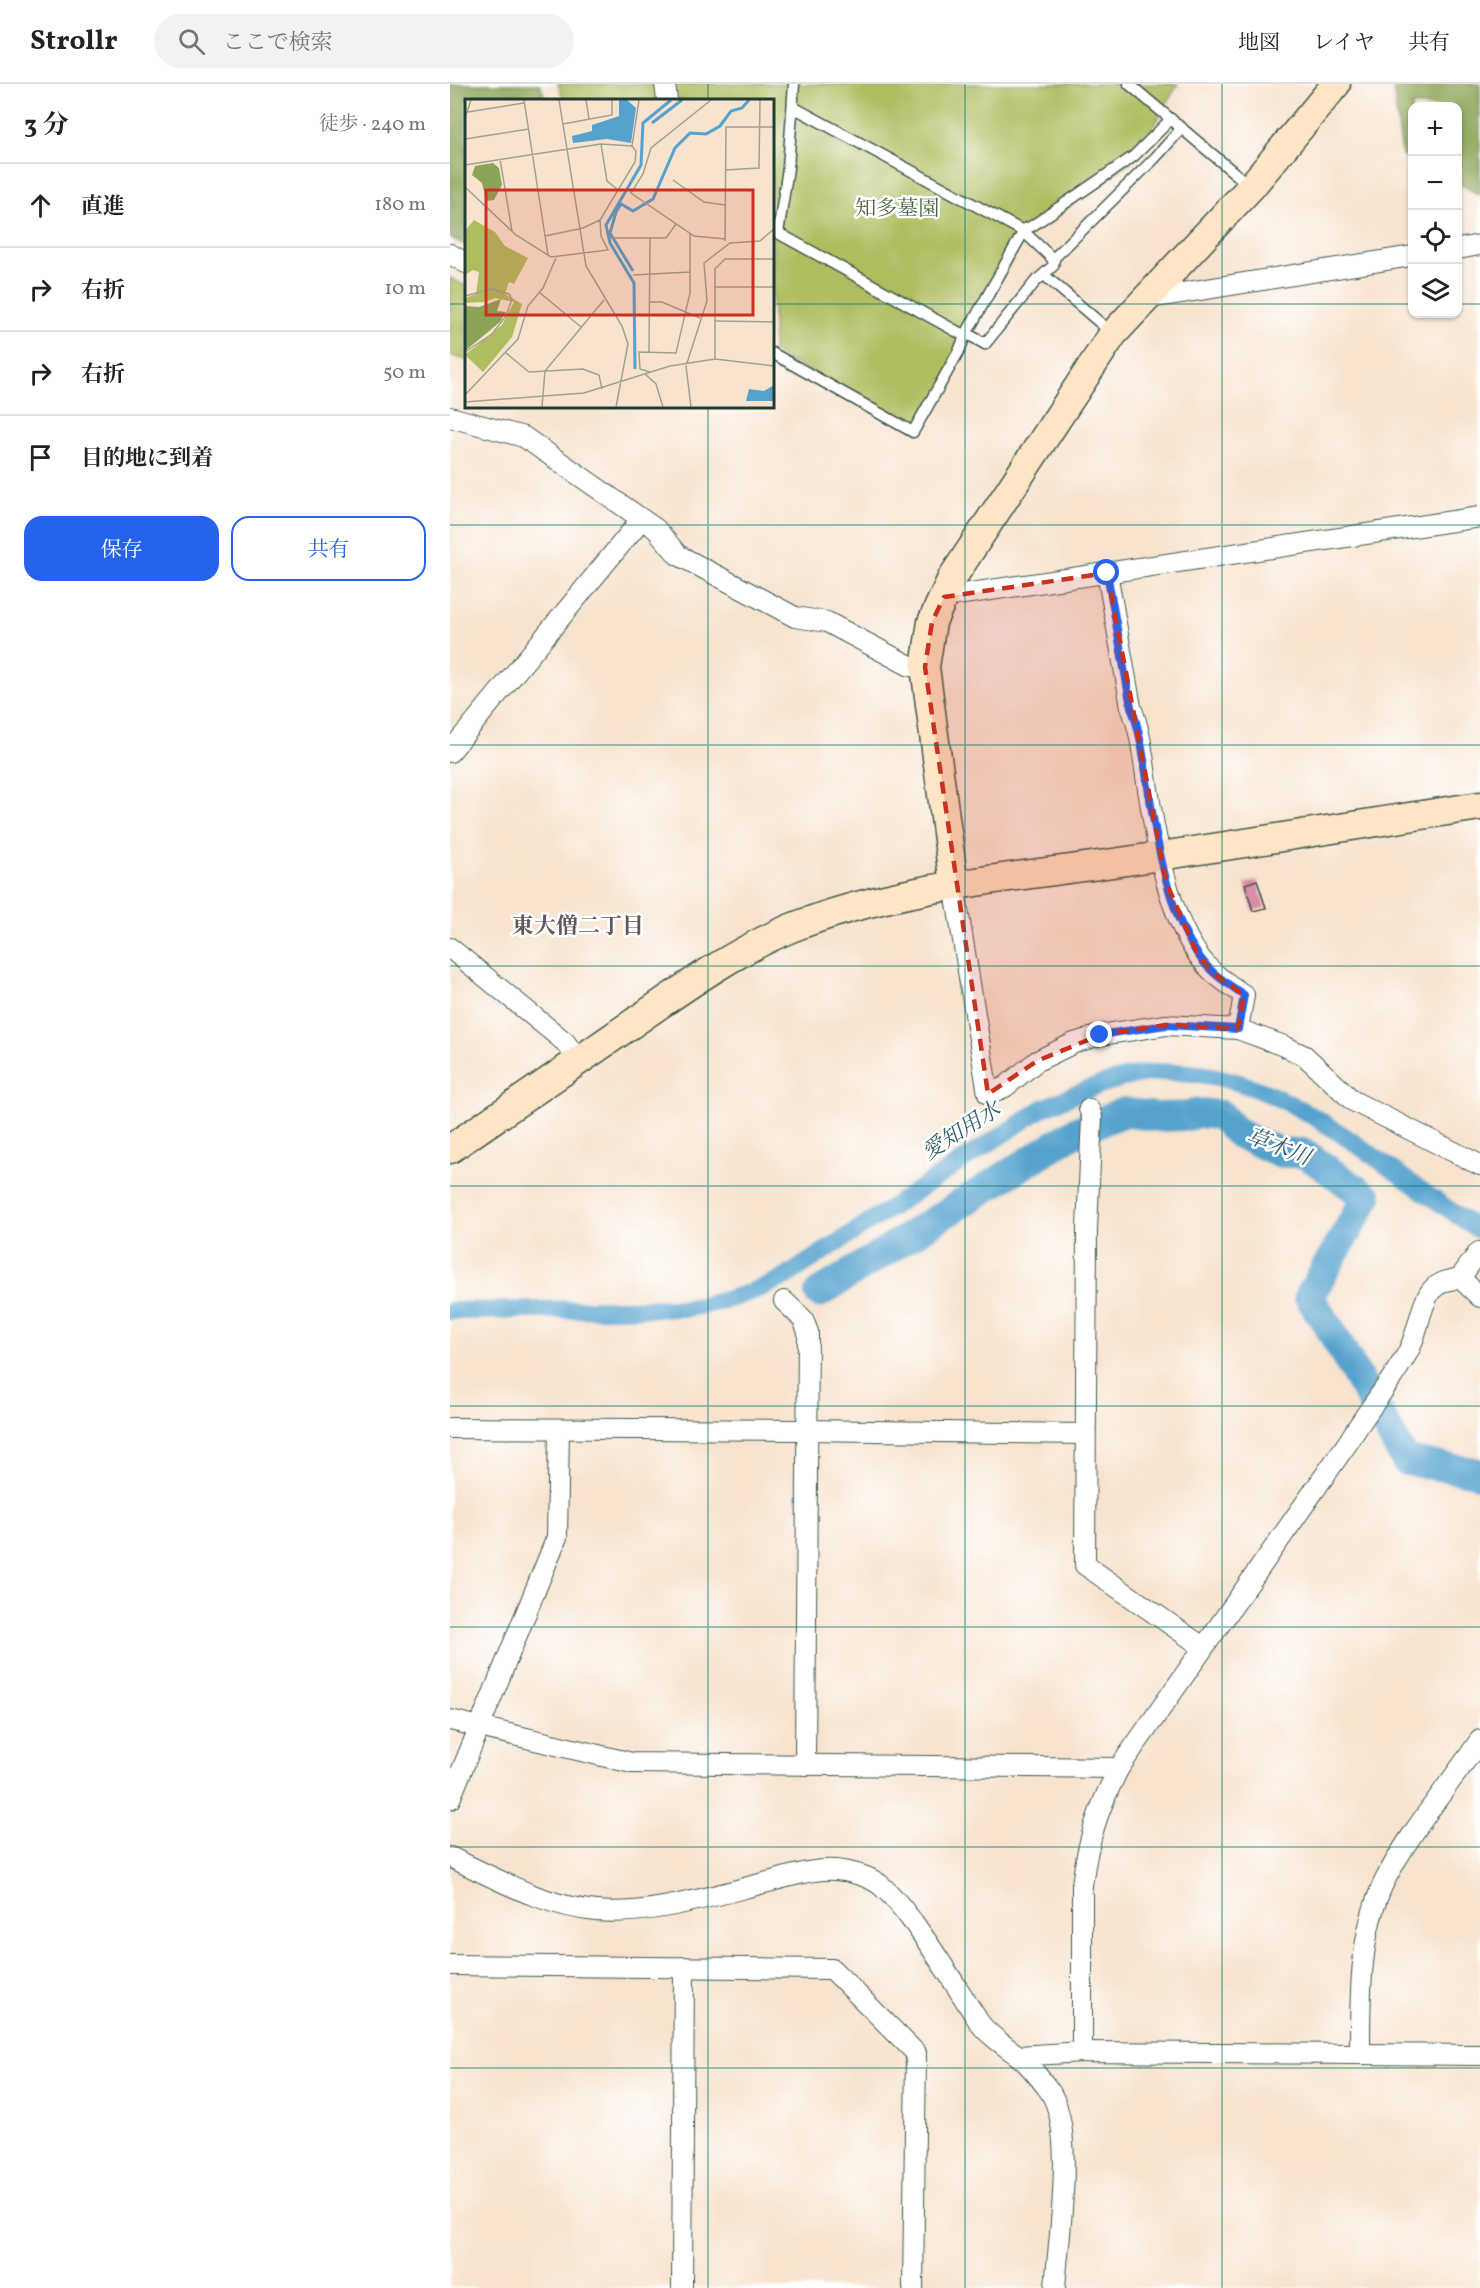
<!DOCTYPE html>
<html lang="ja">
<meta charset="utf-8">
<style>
:root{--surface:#fff;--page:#f2f2f2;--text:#222;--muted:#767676;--line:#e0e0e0;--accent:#2563eb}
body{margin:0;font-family:Vollkorn,"Noto Serif JP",serif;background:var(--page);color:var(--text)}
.controls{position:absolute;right:18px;top:18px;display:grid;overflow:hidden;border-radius:12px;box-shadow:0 2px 4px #0004}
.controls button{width:54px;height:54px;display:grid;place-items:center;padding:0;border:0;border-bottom:2px solid var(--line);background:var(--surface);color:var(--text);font:30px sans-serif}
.stop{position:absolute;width:18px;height:18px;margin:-14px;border:4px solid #2563eb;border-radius:50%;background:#fff}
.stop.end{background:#2563eb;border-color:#fff;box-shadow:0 2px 6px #0008}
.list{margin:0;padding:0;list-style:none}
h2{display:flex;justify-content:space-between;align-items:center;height:78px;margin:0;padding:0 24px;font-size:26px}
h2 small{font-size:20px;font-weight:400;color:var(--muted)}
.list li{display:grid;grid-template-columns:39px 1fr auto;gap:18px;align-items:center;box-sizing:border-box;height:84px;padding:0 24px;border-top:2px solid var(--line)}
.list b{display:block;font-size:22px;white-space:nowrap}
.list em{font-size:20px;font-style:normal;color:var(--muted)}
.actions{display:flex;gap:12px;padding:18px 24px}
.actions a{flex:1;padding:14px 0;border:2px solid var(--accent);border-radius:18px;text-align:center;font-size:21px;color:var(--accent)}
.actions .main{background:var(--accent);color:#fff}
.icon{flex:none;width:33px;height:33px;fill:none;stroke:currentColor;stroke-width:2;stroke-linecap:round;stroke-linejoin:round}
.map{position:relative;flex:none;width:1030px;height:2204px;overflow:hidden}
header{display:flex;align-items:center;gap:36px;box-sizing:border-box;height:84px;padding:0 30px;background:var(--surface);border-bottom:2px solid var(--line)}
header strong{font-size:28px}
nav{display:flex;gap:33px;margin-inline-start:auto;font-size:21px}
.search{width:420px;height:54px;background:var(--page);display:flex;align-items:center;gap:15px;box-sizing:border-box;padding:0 21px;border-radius:33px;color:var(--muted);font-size:22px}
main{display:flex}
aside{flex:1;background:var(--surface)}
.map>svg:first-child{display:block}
.green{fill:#afbd60;stroke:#677d4a;stroke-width:1.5}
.forest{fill:#8ba456;stroke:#557045;stroke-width:1.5}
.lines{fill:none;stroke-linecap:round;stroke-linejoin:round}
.canal{stroke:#55a2ce;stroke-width:18}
.river{stroke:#55a2ce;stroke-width:30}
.building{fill:#da8ba5}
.lane-casing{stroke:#3f564b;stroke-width:13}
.street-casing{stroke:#3f564b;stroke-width:22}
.secondary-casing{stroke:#3f564b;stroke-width:31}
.lane{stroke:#fff;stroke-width:10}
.street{stroke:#fff;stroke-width:20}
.secondary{stroke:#fde5c5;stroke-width:28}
.route{stroke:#2563eb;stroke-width:8}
.marked{fill:#c8321e;fill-opacity:0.2;stroke:#c8321e;stroke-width:4.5;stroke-dasharray:12 8;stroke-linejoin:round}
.grid{fill:none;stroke:#0f766e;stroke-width:1.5;stroke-opacity:0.55}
.labels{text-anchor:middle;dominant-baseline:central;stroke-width:5;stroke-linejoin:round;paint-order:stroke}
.park-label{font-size:21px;fill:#4a6341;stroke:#fff}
.neighbourhood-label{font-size:22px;font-weight:bold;fill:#60585c;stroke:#fff}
.water-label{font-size:22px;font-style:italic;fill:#32606a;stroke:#fff}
.inset-river{fill:none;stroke:#55a2ce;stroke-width:3}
.inset-road{fill:none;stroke:#a1a190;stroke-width:1.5}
.view{fill:#c8321e;fill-opacity:0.15;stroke:#c8321e;stroke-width:3}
.inset-edge{fill:none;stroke:#1f3d34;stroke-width:3}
</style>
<header>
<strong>Strollr</strong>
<div class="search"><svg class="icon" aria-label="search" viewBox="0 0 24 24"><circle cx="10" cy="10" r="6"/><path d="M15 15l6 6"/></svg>ここで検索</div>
<nav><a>地図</a><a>レイヤ</a><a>共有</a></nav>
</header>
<main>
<aside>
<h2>3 分<small>徒歩 · 240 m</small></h2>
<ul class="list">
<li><svg class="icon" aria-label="ahead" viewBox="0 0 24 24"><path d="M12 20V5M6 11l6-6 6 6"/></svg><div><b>直進</b></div><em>180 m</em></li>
<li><svg class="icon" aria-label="right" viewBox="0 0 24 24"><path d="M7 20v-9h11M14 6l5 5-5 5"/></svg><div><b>右折</b></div><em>10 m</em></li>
<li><svg class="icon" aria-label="right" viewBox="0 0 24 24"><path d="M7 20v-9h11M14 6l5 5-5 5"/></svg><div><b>右折</b></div><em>50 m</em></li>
<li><svg class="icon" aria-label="arrive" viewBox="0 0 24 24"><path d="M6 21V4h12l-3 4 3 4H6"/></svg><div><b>目的地に到着</b></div></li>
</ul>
<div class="actions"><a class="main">保存</a><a>共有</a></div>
</aside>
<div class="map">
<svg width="1030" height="2204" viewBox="0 0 1030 2204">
<rect width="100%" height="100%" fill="#fff"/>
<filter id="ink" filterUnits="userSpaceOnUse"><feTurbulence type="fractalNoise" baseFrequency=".0167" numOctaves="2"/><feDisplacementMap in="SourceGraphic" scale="12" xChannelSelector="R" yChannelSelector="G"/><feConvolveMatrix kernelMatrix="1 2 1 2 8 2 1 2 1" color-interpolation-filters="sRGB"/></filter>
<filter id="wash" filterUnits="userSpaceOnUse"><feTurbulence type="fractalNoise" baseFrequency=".008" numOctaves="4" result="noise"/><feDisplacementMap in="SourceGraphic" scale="24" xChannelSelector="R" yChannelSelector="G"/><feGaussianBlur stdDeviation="1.35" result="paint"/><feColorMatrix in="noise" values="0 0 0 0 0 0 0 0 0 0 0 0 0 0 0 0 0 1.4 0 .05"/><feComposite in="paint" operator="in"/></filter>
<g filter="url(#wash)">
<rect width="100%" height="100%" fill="#f7e3ce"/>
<!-- green -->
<g class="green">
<polygon points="108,0 728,0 685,75 571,157 470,347 323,268 322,16 114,16"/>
<polygon points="0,194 16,202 16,276 0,271"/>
</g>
<!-- forest -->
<g class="forest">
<polygon points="0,0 90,0 96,16 16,16 16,162 0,153"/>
<polygon points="945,0 1030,0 1030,111 1008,99 1008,22 962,22 962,76 952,71 943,2"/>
</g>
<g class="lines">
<!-- canal -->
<path class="canal" d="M0 1227 237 1224C275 1218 300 1210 335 1193L593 1024C631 1008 672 989 714 988 799 986 867 1032 933 1079 965 1102 998 1125 1030 1147"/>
<!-- river -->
<polyline class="river" points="369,1209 625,1048 674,1028 708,1033 738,1032 747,1029 771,1031 780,1042 789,1050 831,1069 854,1069 917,1113 859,1213 879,1243 956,1377 1025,1388 1030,1391"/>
</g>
<g id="blocks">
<!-- building -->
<polygon class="building" points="807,796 816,824 803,827 795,800"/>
</g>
</g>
<g filter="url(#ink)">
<use href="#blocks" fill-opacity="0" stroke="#3f564b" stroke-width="1.5"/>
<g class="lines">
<defs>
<g id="lane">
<polyline points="344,0 338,84 328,149 515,252 575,145 582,142 684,72 721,35"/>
<polyline points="679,0 800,102"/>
<polyline points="343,23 573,147 604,176"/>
<polyline points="594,191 662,249"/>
<polyline points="516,249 535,260 585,198 603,182 604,174 705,74 732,44"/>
<polyline points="322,269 463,348 509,267 515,252"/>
</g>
<g id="street">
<polyline points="215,0 217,16"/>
<polyline points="1008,165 1030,161"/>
<polyline points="0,170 16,179"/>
<polyline points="694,215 962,172"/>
<polyline points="0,333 74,353 206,445 228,471 345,533 377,538 460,582 475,583"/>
<path d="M657 489 681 623C691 648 693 673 697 699 706 756 719 849 764 889 773 897 784 904 794 911L788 945"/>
<polyline points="494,513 1030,433"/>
<polyline points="0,668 190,437"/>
<polyline points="504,801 538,1010 555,1003 587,977 624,959 650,951 716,941 788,945 834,962 855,972 903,1017 1030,1081"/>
<polyline points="0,864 115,958 129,977"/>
<polyline points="639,1025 642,1033 637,1145 635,1481 753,1563"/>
<polyline points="1010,1194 1029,1168"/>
<polyline points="334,1217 353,1235 358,1248 355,1681"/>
<polyline points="0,1344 356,1346 635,1350"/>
<polyline points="0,1636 182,1679 669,1684"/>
<polyline points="0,1715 107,1453 109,1346"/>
<path d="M0 1773C47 1795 94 1822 146 1827 203 1832 268 1810 322 1797 342 1792 365 1784 386 1786 399 1787 418 1792 429 1800 442 1810 453 1825 463 1838 487 1870 507 1904 529 1938 538 1951 554 1961 567 1971 578 1979 589 1993 598 2005 627 2042 608 2157 605 2204"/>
<polyline points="0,1881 382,1885 466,1969 463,2204"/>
<path d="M632 1968V1801C638 1755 648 1725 669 1684L899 1357C917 1326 941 1299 958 1268 968 1250 970 1222 981 1207 988 1198 1000 1196 1010 1194L1030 1213"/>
<path d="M910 1970C910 1914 909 1850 934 1798 960 1747 998 1703 1030 1656"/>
<polyline points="569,1972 632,1968 1030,1971"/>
<polyline points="232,2204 234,1883"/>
</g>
<g id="secondary">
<polyline points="504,801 475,583 482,538 502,494 663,250 801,103 886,0"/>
<path d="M0 1065C56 1026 113 988 170 948 224 911 279 870 341 844 441 804 550 795 656 780 781 762 905 741 1030 722"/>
</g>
</defs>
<!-- lane casing -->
<use href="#lane" class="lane-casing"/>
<!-- street casing -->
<use href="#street" class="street-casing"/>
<!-- secondary casing -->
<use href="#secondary" class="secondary-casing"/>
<!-- lane -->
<use href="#lane" class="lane"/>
<!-- street -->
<use href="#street" class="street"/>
<!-- secondary -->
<use href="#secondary" class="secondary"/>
</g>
</g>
<g class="lines" filter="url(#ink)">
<!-- route -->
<path class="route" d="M650 951 716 941 788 945 794 911C784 904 773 897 764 889 720 850 707 759 698 703 694 676 691 649 681 623L657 489"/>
</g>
<!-- marked area -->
<path class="marked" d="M657 489 716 798 747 869 763 889 794 911 788 945 716 941 650 951 587 977 538 1010 475 583 482 538 494 513Z"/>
<!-- grid -->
<path class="grid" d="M258 0V16M515 0V2204M772 0V2204M0 220H16M322 220H962M1008 220H1030M258 322V2204M0 441H1030M0 661H1030M0 882H1030M0 1102H1030M0 1322H1030M0 1543H1030M0 1763H1030M0 1984H1030"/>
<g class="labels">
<!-- park labels -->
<g class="park-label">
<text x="447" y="125">知多墓園</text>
</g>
<!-- neighbourhood labels -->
<g class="neighbourhood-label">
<text x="128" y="843">東大僧二丁目</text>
</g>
<!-- water labels -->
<g class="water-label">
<text transform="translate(512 1048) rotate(-33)">愛知用水</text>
<text transform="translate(828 1064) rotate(21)">草木川</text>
</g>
</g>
<!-- overview -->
<g transform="translate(15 15)">
<rect width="309" height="309" fill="#f7e3ce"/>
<path d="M9 121 30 133 40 147 63 159 49 185 44 183 40 195 57 205 47 238 18 273 0 256 37 226 49 203 30 199 20 203 0 204V199L11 195 14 173 8 171 0 176V132Z" fill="#afbd60"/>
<path d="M28 64 34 69 37 86 29 101 21 102 17 84 7 76 10 67ZM36 200 32 212 41 213 35 223 0 252V207L14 208Z" fill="#8ba456"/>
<path d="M154 1H162L171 9 166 44 142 40 108 44 107 37 127 32V26L154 17ZM309 286V302H281L284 290 299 292Z" fill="#55a2ce"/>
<path class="inset-river" d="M187 24 217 1M168 172 145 134 151 113 156 105 168 112 188 100 210 49 225 34 241 35 255 27 266 12 277 9 284 1M170 270 169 184 145 144 141 126 176 66 178 24 206 1"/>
<path class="inset-road" d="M59 1 83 156M94 1 121 167 157 227 163 245 151 308M121 1 124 20M246 1 186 49 178 75 166 94 229 137 260 140M3 13 59 4M0 19 6 1M98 25 147 16V1M0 40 64 30M136 45 142 82 152 90M35 60 47 132M0 66 136 45 167 47M260 71 294 69 295 1M208 81 239 103 260 106M0 88 51 136 86 158 143 151 136 137 135 121 170 63 171 52 167 47 174 1M80 137 118 129 135 121M145 139H201L211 125M260 142 261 28H309M168 176 225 173M249 188H309M74 193 116 228M0 197 26 190 44 195 47 200 41 217 27 235 0 253M184 203H197L235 219M249 222 309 223M184 253 185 139M41 254 64 273 118 270 134 276 137 290M250 260V170L260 160H309M185 273 175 270 174 253 211 254 225 194V135M180 275 191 285 198 308M0 296 53 240 63 207 78 189 91 159M0 303 119 294 205 267 250 260 309 267M77 308 80 272 139 201M226 308 221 267 242 202 239 164 265 144 295 142 309 130"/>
<path class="view" d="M21 91H288V216H21Z"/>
<rect width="309" height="309" class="inset-edge"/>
</g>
</svg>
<div class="controls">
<button>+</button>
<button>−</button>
<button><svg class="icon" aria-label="locate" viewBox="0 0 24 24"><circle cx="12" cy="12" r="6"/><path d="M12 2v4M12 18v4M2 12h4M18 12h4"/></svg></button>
<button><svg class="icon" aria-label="layers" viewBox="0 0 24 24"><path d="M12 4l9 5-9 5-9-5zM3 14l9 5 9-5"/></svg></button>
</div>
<div class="stop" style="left:657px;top:489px"></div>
<div class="stop end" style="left:650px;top:951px"></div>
</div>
</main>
